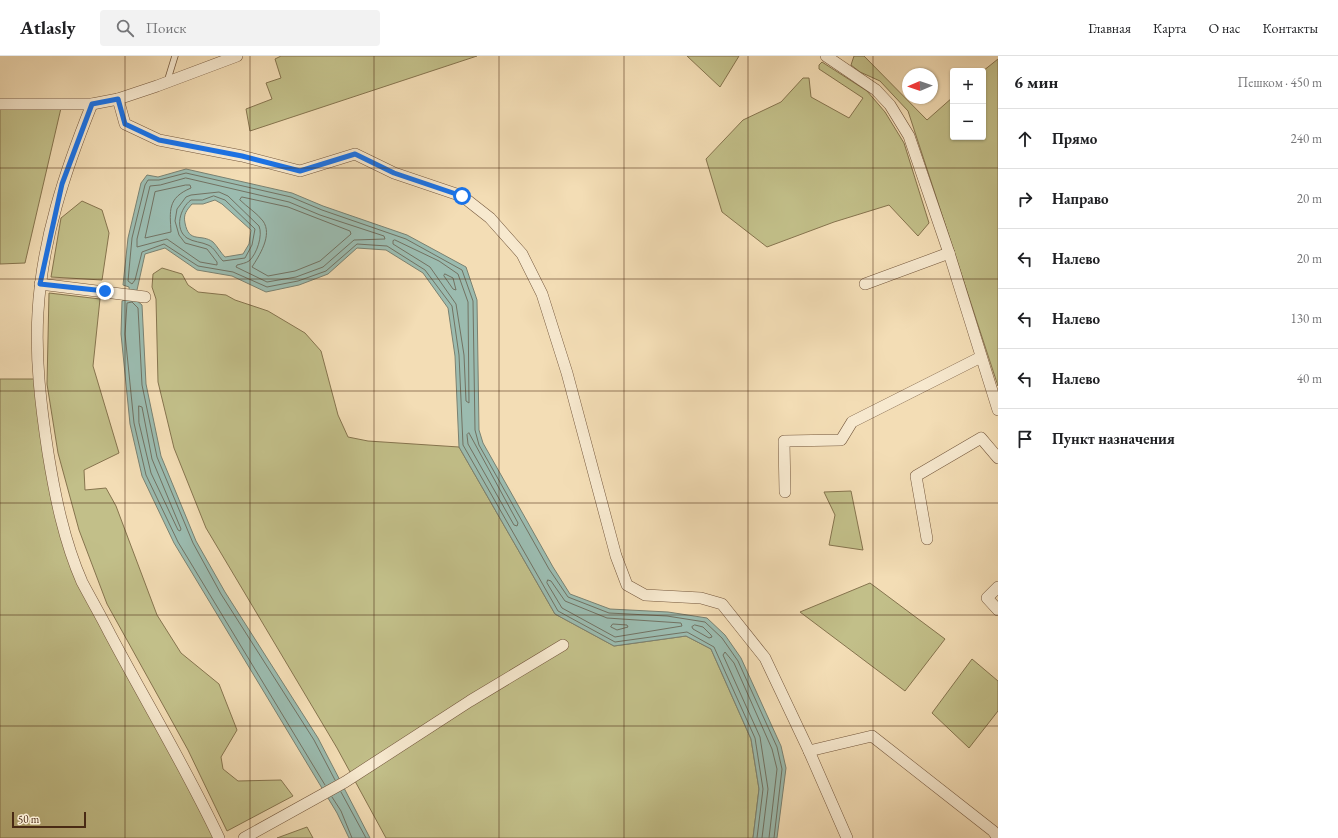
<!DOCTYPE html>
<html lang="ru">
<meta charset="utf-8">
<style>
:root{--surface:#fff;--page:#f2f2f2;--text:#202124;--muted:#757577;--line:#e0e0e0}
body{margin:0;font-family:"EB Garamond",serif;background:var(--page);color:var(--text)}
.controls{position:absolute;right:12px;top:12px;display:grid;overflow:hidden;border-radius:4px;box-shadow:0 1px 3px #0004}
.controls button{width:36px;height:36px;display:grid;place-items:center;padding:0;border:0;border-bottom:1px solid var(--line);background:var(--surface);color:var(--text);font:20px sans-serif}
.compass{position:absolute;left:902px;top:12px;width:36px;height:36px;border-radius:50%;background:var(--surface);box-shadow:0 1px 3px #0004;rotate:268deg}
.scale{position:absolute;left:12px;bottom:10px;width:74px;box-sizing:border-box;padding-left:4px;border:2px solid #492a14;border-top:0;font-size:11px;line-height:14px;white-space:nowrap;color:#492a14;-webkit-text-stroke:3px #f7e9cf;paint-order:stroke}
.stop{position:absolute;width:12px;height:12px;margin:-9px;border:3px solid #1a73e8;border-radius:50%;background:#fff}
.stop.end{background:#1a73e8;border-color:#fff;box-shadow:0 1px 4px #0008}
.list{margin:0;padding:0;list-style:none}
h2{display:flex;justify-content:space-between;align-items:center;height:52px;margin:0;padding:0 16px;font-size:17px}
h2 small{font-size:13px;font-weight:400;color:var(--muted)}
.list li{display:grid;grid-template-columns:26px 1fr auto;gap:12px;align-items:center;box-sizing:border-box;height:60px;padding:0 16px;border-top:1px solid var(--line)}
.list b{display:block;font-size:15px;white-space:nowrap}
.list em{font-size:13px;font-style:normal;color:var(--muted)}
.icon{flex:none;width:22px;height:22px;fill:none;stroke:currentColor;stroke-width:2;stroke-linecap:round;stroke-linejoin:round}
.map{position:relative;flex:none;width:998px;height:782px;overflow:hidden}
header{display:flex;align-items:center;gap:24px;box-sizing:border-box;height:56px;padding:0 20px;background:var(--surface);border-bottom:1px solid var(--line)}
header strong{font-size:19px}
nav{display:flex;gap:22px;margin-inline-start:auto;font-size:14px}
.search{width:280px;height:36px;background:var(--page);display:flex;align-items:center;gap:10px;box-sizing:border-box;padding:0 14px;border-radius:4px;color:var(--muted);font-size:15px}
main{display:flex}
aside{flex:1;background:var(--surface)}
.map>svg:first-child{display:block}
.green{fill:#c2bf89;stroke:#86744e}
.water{fill:#9bbbaf;stroke:#7a8171;fill-rule:evenodd}
.lines{fill:none;stroke-linecap:round;stroke-linejoin:round}
.shore{stroke:#727262;stroke-width:1}
.service-casing{stroke:#74573c;stroke-width:7}
.minor-casing{stroke:#74573c;stroke-width:12}
.service{stroke:#f7e9cf;stroke-width:5.5}
.minor{stroke:#f7e9cf;stroke-width:11}
.route{stroke:#1a73e8;stroke-width:5}
.grid{fill:none;stroke:#492a14;stroke-width:1;stroke-opacity:0.55}
</style>
<header>
<strong>Atlasly</strong>
<div class="search"><svg class="icon" aria-label="search" viewBox="0 0 24 24"><circle cx="10" cy="10" r="6"/><path d="M15 15l6 6"/></svg>Поиск</div>
<nav><a>Главная</a><a>Карта</a><a>О нас</a><a>Контакты</a></nav>
</header>
<main>
<div class="map">
<svg width="998" height="782" viewBox="0 0 998 782">
<rect width="100%" height="100%" fill="#f3ddb5"/>
<filter id="stains"><feTurbulence type="fractalNoise" baseFrequency=".005" numOctaves="4"/><feColorMatrix values="0 0 0 0 .2 0 0 0 0 .09 0 0 0 0 .02 0 0 0 .5 -.17"/></filter>
<radialGradient id="worn" r=".72"><stop offset=".6" stop-color="#630" stop-opacity="0"/><stop offset="1" stop-color="#630" stop-opacity=".3"/></radialGradient>
<!-- green -->
<g class="green">
<polygon points="281,0 477,0 250,75 246,53 272,43 266,27 281,22 275,3"/>
<polygon points="687,0 739,0 720,31"/>
<polygon points="854,0 864,0 927,64 953,41 953,81 983,81 983,15 998,3 998,330 908,55 880,25 860,16 851,9"/>
<polygon points="822,6 867,35 885,56 904,87 929,167 918,180 889,149 834,166 767,191 722,156 706,103 743,64 781,46 803,22 809,22 811,41 849,62 863,42 819,13 819,9"/>
<polygon points="0,48 61,52 25,207 0,208"/>
<polygon points="82,145 102,154 109,177 102,224 51,221 61,162"/>
<polygon points="162,212 182,218 188,229 198,236 226,239 235,244 268,255 305,277 321,295 338,359 348,381 368,385 459,391 555,558 614,590 686,580 711,593 751,683 759,733 753,782 386,782 337,692 206,472 174,392 158,326 156,243 152,231 153,218"/>
<polygon points="49,237 100,243 93,310 119,397 84,414 85,434 106,432 116,450 157,559 181,597 219,628 237,674 221,701 223,713 238,725 281,724 293,740 227,775 188,694 107,548 79,474 58,397 47,328"/>
<polygon points="0,323 39,323 54,433 82,525 219,782 0,782"/>
<polygon points="851,435 863,494 829,489 835,459 824,436"/>
<polygon points="870,527 945,583 905,635 800,556"/>
<polygon points="972,603 998,625 998,655 969,692 932,657"/>
<polygon points="307,771 313,782 277,782"/>
</g>
<!-- water -->
<path class="water" d="M186 113 292 137 323 150 407 179 466 211 477 244 479 374 483 387 553 511 570 538 610 553 668 556 707 562 725 579 741 602 781 690 786 712 777 782H753L759 733 751 683 711 593 686 580 614 590 555 558 459 391 455 300 448 252 423 217 386 194 357 192 328 218 299 229 266 236 232 220 197 214 165 192 145 198 135 243 142 249 146 328 161 400 196 485 225 536 318 682 370 782H349L337 757 174 487 142 420 130 368 121 278 122 245 130 242 129 231 123 229 128 182 141 127 147 119 158 121ZM215 144 222 148 251 174 249 188 243 198 225 201C221 197 217 190 213 186 201 177 189 188 185 167 183 158 187 154 192 148H203Z"/>
<g class="lines">
<!-- shore -->
<g class="shore">
<path d="M186 122 289 146 320 159 384 180 385 183 354 184 323 211 296 221 267 226 236 211 237 209C241 208 246 207 249 205 257 198 263 179 259 170L228 140 219 136 191 139 186 141 177 153 175 165 179 179 185 187 207 193 217 206V209L200 206 167 183 137 191V183L150 130 160 129Z"/>
<path d="M186 129H190L191 132C167 142 170 155 171 176L145 182 155 136Z"/>
<path d="M214 140 225 144 255 173 252 189 245 202 223 205C218 200 214 191 208 189 202 186 193 186 187 182 174 173 180 152 191 144H202Z"/>
<path d="M242 141 288 151 350 175 351 178 320 205 295 215 268 220 252 211C259 200 273 179 263 165 257 157 247 151 240 144Z"/>
<polygon points="395,184 439,205 458,218 468,246 469,347 466,345 464,299 456,248 430,211 393,188 393,185"/>
<polygon points="445,218 453,222 456,234 453,233 444,220"/>
<polygon points="139,350 142,351 152,403 181,473 180,475 178,474 151,417 139,367"/>
<polygon points="469,377 518,467 517,470 514,469 468,388 467,379"/>
<polygon points="548,524 551,525 565,545 607,562 681,567 682,570 615,581 562,552 547,527"/>
<polygon points="613,568 627,569 628,571 617,574 611,571"/>
<polygon points="695,569 703,571 711,579 712,581 709,582 693,573 692,571"/>
<polyline points="325,729 178,486 146,419 134,367 125,278 127,247 132,246 138,252 142,329 157,401 193,487 221,538 314,684 335,724"/>
<polyline points="341,736 366,782"/>
<polyline points="332,741 341,755 352,782"/>
<polyline points="757,782 763,733 755,682 714,591 687,576 615,586 558,555 463,389 459,299 452,250 425,214 387,190 357,188 326,215 298,225 267,231 233,216 198,210 164,188 142,196 135,224 132,228 128,225 132,182 145,129 148,124 159,124 186,117 291,141 322,154 406,183 462,214 473,245 475,374 479,389 549,513 568,541 609,557 667,560 705,566 722,582 738,605 777,691 782,713 774,782"/>
<polyline points="762,782 768,733 760,681 723,599 725,596 734,607 772,693 777,713 769,782"/>
</g>
<defs>
<polyline id="service" points="167,26 175,0"/>
<g id="minor">
<polyline points="826,0 876,34 890,49 909,80 949,197 998,354"/>
<polyline points="118,43 125,68 159,84 242,100 300,115 355,98 394,117 462,140 490,162 522,198 542,238 567,317 616,500 627,529 645,539 701,542 722,548 765,602 809,695 847,782"/>
<polyline points="0,48 92,48 118,43 157,30 237,0"/>
<path d="M92 48C65 115 42 184 38 256 35 303 41 351 48 397 55 440 64 485 82 526 91 543 101 560 110 578 146 646 186 712 219 782"/>
<polyline points="40,228 145,241"/>
<polyline points="865,228 949,197"/>
<polyline points="785,436 784,385 841,384 852,366 981,301"/>
<polyline points="927,483 916,420 981,382 998,402"/>
<polyline points="998,531 987,542 998,554"/>
<polyline points="809,695 872,680 993,775 998,782"/>
<polyline points="244,782 345,726 470,645 563,589"/>
</g>
</defs>
<!-- service casing -->
<use href="#service" class="service-casing"/>
<!-- minor casing -->
<use href="#minor" class="minor-casing"/>
<!-- service -->
<use href="#service" class="service"/>
<!-- minor -->
<use href="#minor" class="minor"/>
</g>
<g class="lines">
<!-- route -->
<polyline class="route" points="105,235 40,228 62,128 92,48 118,43 125,68 159,84 242,100 300,115 355,98 394,117 462,140"/>
</g>
<!-- grid -->
<path class="grid" d="M125 0V782M250 0V782M374 0V782M499 0V782M624 0V782M748 0V782M873 0V782M0 112H998M0 223H998M0 335H998M0 447H998M0 559H998M0 670H998"/>
<rect width="100%" height="100%" filter="url(#stains)"/>
<rect width="100%" height="100%" fill="url(#worn)"/>
</svg>
<div class="controls">
<button>+</button>
<button>−</button>
</div>
<svg class="compass" viewBox="-18 -18 36 36"><path d="M0-13l5 13h-10z" fill="#e53935"/><path d="M0 13l5-13h-10z" fill="#757577"/></svg>
<div class="scale">50 m</div>
<div class="stop" style="left:462px;top:140px"></div>
<div class="stop end" style="left:105px;top:235px"></div>
</div>
<aside>
<h2>6 мин<small>Пешком · 450 m</small></h2>
<ul class="list">
<li><svg class="icon" aria-label="ahead" viewBox="0 0 24 24"><path d="M12 20V5M6 11l6-6 6 6"/></svg><div><b>Прямо</b></div><em>240 m</em></li>
<li><svg class="icon" aria-label="right" viewBox="0 0 24 24"><path d="M7 20v-9h11M14 6l5 5-5 5"/></svg><div><b>Направо</b></div><em>20 m</em></li>
<li><svg class="icon" aria-label="left" viewBox="0 0 24 24"><path d="M17 20v-9H6M10 6l-5 5 5 5"/></svg><div><b>Налево</b></div><em>20 m</em></li>
<li><svg class="icon" aria-label="left" viewBox="0 0 24 24"><path d="M17 20v-9H6M10 6l-5 5 5 5"/></svg><div><b>Налево</b></div><em>130 m</em></li>
<li><svg class="icon" aria-label="left" viewBox="0 0 24 24"><path d="M17 20v-9H6M10 6l-5 5 5 5"/></svg><div><b>Налево</b></div><em>40 m</em></li>
<li><svg class="icon" aria-label="arrive" viewBox="0 0 24 24"><path d="M6 21V4h12l-3 4 3 4H6"/></svg><div><b>Пункт назначения</b></div></li>
</ul>
</aside>
</main>
